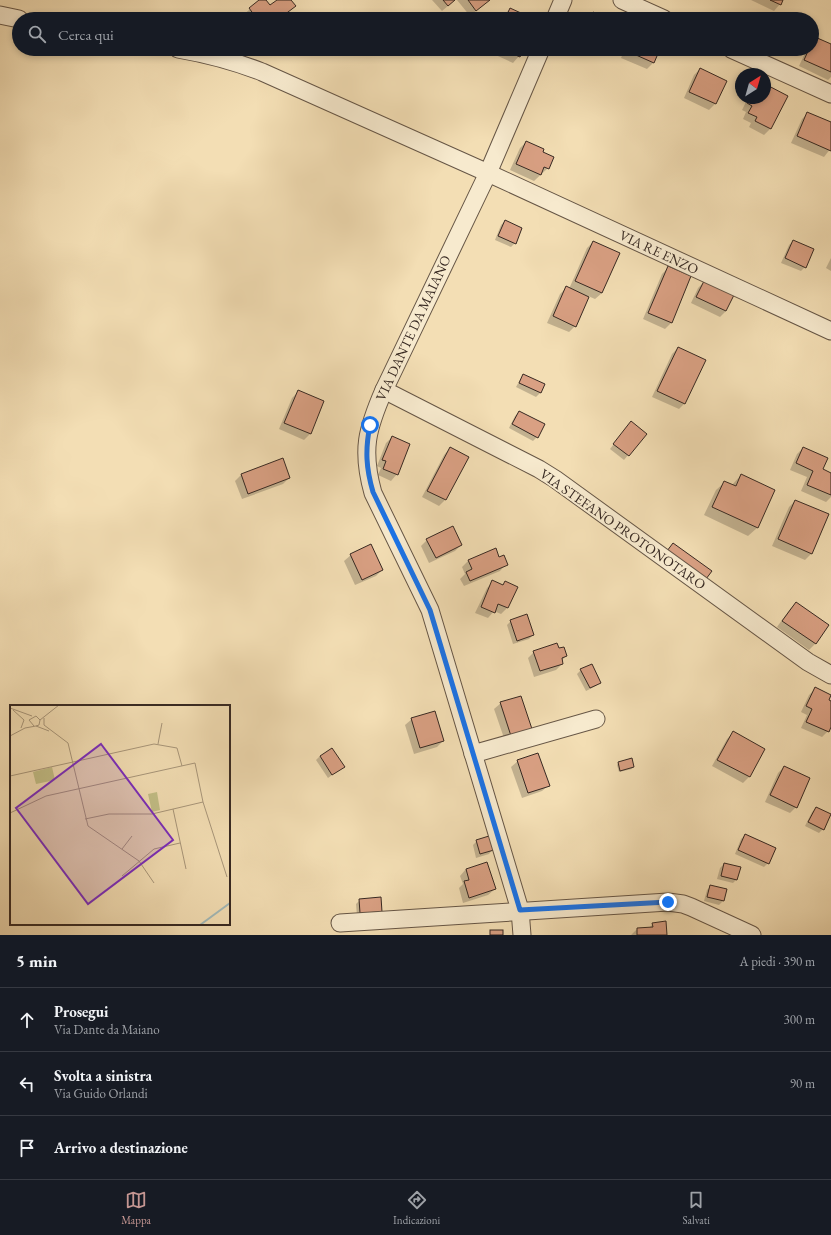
<!DOCTYPE html>
<html lang="it">
<meta charset="utf-8">
<style>
:root{--surface:#171b24;--page:#242831;--text:#f1f3f6;--muted:#9ea1a6;--line:#363941;--accent:#c59692}
body{margin:0;font-family:"EB Garamond",serif;background:var(--page);color:var(--text)}
.compass{position:absolute;left:735px;top:68px;width:36px;height:36px;border-radius:50%;background:var(--surface);box-shadow:0 2px 6px #0003;rotate:37deg}
.stop{position:absolute;width:12px;height:12px;margin:-9px;border:3px solid #1a73e8;border-radius:50%;background:#fff}
.stop.end{background:#1a73e8;border-color:#fff;box-shadow:0 1px 4px #0008}
.list{margin:0;padding:0;list-style:none}
h2{display:flex;justify-content:space-between;align-items:center;height:52px;margin:0;padding:0 16px;font-size:17px}
h2 small{font-size:13px;font-weight:400;color:var(--muted)}
.list li{display:grid;grid-template-columns:26px 1fr auto;gap:12px;align-items:center;box-sizing:border-box;height:64px;padding:0 16px;border-top:1px solid var(--line)}
.list b{display:block;font-size:15px;white-space:nowrap}
.list p{margin:0;font-size:13px;white-space:nowrap;color:var(--muted)}
.list em{font-size:13px;font-style:normal;color:var(--muted)}
.icon{flex:none;width:22px;height:22px;fill:none;stroke:currentColor;stroke-width:2;stroke-linecap:round;stroke-linejoin:round}
.map{position:relative;flex:none;width:831px;height:935px;overflow:hidden}
.search{position:absolute;background:var(--surface);box-shadow:0 2px 6px #0003;left:12px;right:12px;top:12px;height:44px;display:flex;align-items:center;gap:10px;box-sizing:border-box;padding:0 14px;border-radius:22px;color:var(--muted);font-size:15px}
.sheet{height:244px;background:var(--surface)}
nav{display:flex;justify-content:space-around;align-items:center;box-sizing:border-box;height:56px;border-top:1px solid var(--line);background:var(--surface);font-size:11px;color:var(--muted)}
nav a{display:grid;justify-items:center;gap:2px}
nav .on{color:var(--accent)}
.map>svg:first-child{display:block}
.shadow{fill:#0003}
.building{fill:#d9a083;stroke:#372922}
.lines{fill:none;stroke-linecap:round;stroke-linejoin:round}
.minor-casing{stroke:#665646;stroke-width:19}
.minor{stroke:#f7eace;stroke-width:17}
.route{stroke:#1a73e8;stroke-width:5}
.labels{text-anchor:middle;dominant-baseline:central;stroke-width:3.5;stroke-linejoin:round;paint-order:stroke}
.street-label{font-size:14px;fill:#372922;stroke:#f7eace}
.inset-river{fill:none;stroke:#a2b9b9;stroke-width:2}
.inset-road{fill:none;stroke:#a8967a;stroke-width:1}
.view{fill:#7b2cbf;fill-opacity:0.15;stroke:#7b2cbf;stroke-width:2}
.inset-edge{fill:none;stroke:#372922;stroke-width:2}
</style>
<div class="map">
<svg width="831" height="935" viewBox="0 0 831 935">
<rect width="100%" height="100%" fill="#f3deb4"/>
<filter id="stains"><feTurbulence type="fractalNoise" baseFrequency=".005" numOctaves="4"/><feColorMatrix values="0 0 0 0 .2 0 0 0 0 .09 0 0 0 0 .02 0 0 0 .5 -.17"/></filter>
<radialGradient id="worn" r=".72"><stop offset=".6" stop-color="#630" stop-opacity="0"/><stop offset="1" stop-color="#630" stop-opacity=".3"/></radialGradient>
<!-- shadow -->
<g class="shadow">
<polygon points="261,0 265,0 270,7 279,0 290,0 288,12 280,19 246,19 243,15"/>
<polygon points="432,0 455,0 442,11"/>
<polygon points="457,0 489,0 470,16"/>
<polygon points="751,0 782,0 780,4 774,11"/>
<polygon points="510,9 532,19 502,19 504,15"/>
<polygon points="815,38 831,45 831,77 828,80 799,66 807,49 812,49 812,41"/>
<polygon points="488,49 523,49 519,56 513,63 487,51"/>
<polygon points="596,49 607,49 604,52"/>
<polygon points="625,49 659,49 653,63 647,69 621,58"/>
<polygon points="700,69 726,82 715,104 709,110 684,98 694,75"/>
<polygon points="765,86 786,96 770,129 764,135 749,127 751,123 743,119 746,112 742,110 748,98 765,98"/>
<polygon points="808,113 831,123 831,148 824,157 791,143 802,119"/>
<polygon points="526,142 541,153 552,158 548,168 534,181 510,170 520,148"/>
<polygon points="505,221 515,243 511,247 495,240 501,225"/>
<polygon points="793,241 805,267 801,271 781,263 789,245"/>
<polygon points="593,242 602,293 595,299 588,296 575,326 569,332 547,323 560,294 567,287 569,289 587,248"/>
<polygon points="831,258 831,271 826,268"/>
<polygon points="668,268 690,277 671,323 665,329 643,319 662,274"/>
<polygon points="704,282 726,311 720,317 691,303 698,288"/>
<polygon points="678,348 685,403 679,409 652,397 672,354"/>
<polygon points="524,376 544,385 540,393 536,397 516,387 520,380"/>
<polygon points="298,392 323,402 310,434 304,440 279,429 292,398"/>
<polygon points="519,412 537,437 533,441 509,428 515,416"/>
<polygon points="627,427 645,434 624,460 610,449"/>
<polygon points="392,437 397,474 391,481 378,475 381,468 377,466 386,443"/>
<polygon points="450,448 467,457 445,500 439,506 422,497 444,455"/>
<polygon points="803,448 822,470 831,474 831,497 826,502 801,491 807,477 790,470 797,454"/>
<polygon points="282,460 289,478 283,484 242,499 235,481 241,475"/>
<polygon points="741,475 774,491 757,528 748,536 704,515 716,490 725,482 732,485"/>
<polygon points="795,501 812,553 805,560 772,546 789,507"/>
<polygon points="427,540 461,545 455,551 429,563 421,546"/>
<polygon points="495,549 499,558 506,564 500,571 464,586 460,579 465,574 462,567 468,561"/>
<polygon points="351,555 382,570 376,576 355,585 344,561"/>
<polygon points="493,582 502,586 505,582 507,608 501,614 494,611 488,618 475,613 487,588"/>
<polygon points="796,603 828,625 815,644 809,650 777,627 790,609"/>
<polygon points="511,621 533,635 529,639 513,644 507,625"/>
<polygon points="558,649 566,656 561,661 562,664 556,670 534,677 528,658 534,652"/>
<polygon points="581,670 600,682 596,686 586,691 577,674"/>
<polygon points="815,689 828,701 831,702 831,725 828,731 822,737 801,728 807,715 801,712 809,695"/>
<polygon points="501,703 525,735 505,741 494,709"/>
<polygon points="412,719 443,741 437,747 414,754 405,725"/>
<polygon points="733,733 764,749 749,777 743,783 712,766 727,739"/>
<polygon points="320,756 343,767 328,778 316,760"/>
<polygon points="518,761 549,785 542,791 522,798 511,767"/>
<polygon points="618,763 633,767 632,769 619,772 617,765"/>
<polygon points="784,767 796,807 790,813 765,802 778,773"/>
<polygon points="816,808 823,829 819,833 805,826 812,812"/>
<polygon points="745,835 768,863 764,867 735,854 741,839"/>
<polygon points="477,841 492,850 489,854 476,858 473,845"/>
<polygon points="724,864 737,879 733,883 717,879 720,868"/>
<polygon points="466,869 495,889 488,895 463,903 459,888 463,884 460,876"/>
<polygon points="711,886 726,890 723,901 719,905 704,901 707,890"/>
<polygon points="360,900 381,911 357,916 356,904"/>
<polygon points="653,924 666,935 631,935 637,929 648,929"/>
</g>
<!-- building -->
<g class="building">
<polygon points="259,0 266,0 270,5 277,0 291,0 296,6 280,18 281,19 257,19 249,8"/>
<polygon points="443,0 455,0 448,6"/>
<polygon points="468,0 490,0 476,11"/>
<polygon points="770,0 783,0 781,5"/>
<polygon points="510,8 534,19 505,19"/>
<polygon points="593,12 609,19 589,19"/>
<polygon points="815,37 831,44 831,72 804,60 809,49 812,49 812,43"/>
<polygon points="502,49 524,49 520,57"/>
<polygon points="628,49 660,49 654,63 627,51"/>
<polygon points="700,68 727,81 716,104 689,92"/>
<polygon points="765,84 788,96 771,129 755,121 757,117 748,113 752,106 747,103 750,98 765,98"/>
<polygon points="807,112 831,122 831,151 797,136"/>
<polygon points="526,141 544,149 543,152 554,157 549,169 544,167 541,175 516,164"/>
<polygon points="505,220 522,228 516,244 498,236"/>
<polygon points="793,240 814,249 806,268 785,258"/>
<polygon points="593,241 620,253 602,293 575,281"/>
<polygon points="668,266 691,276 672,323 648,313"/>
<polygon points="704,281 734,295 726,311 696,297"/>
<polygon points="566,286 589,297 576,327 553,316"/>
<polygon points="678,347 706,360 685,404 657,391"/>
<polygon points="523,374 545,384 541,393 519,383"/>
<polygon points="298,390 324,401 311,434 284,423"/>
<polygon points="519,411 545,424 538,438 512,424"/>
<polygon points="631,421 647,434 629,456 613,444"/>
<polygon points="392,436 410,444 398,475 383,469 386,461 382,460"/>
<polygon points="450,447 469,457 446,500 427,491"/>
<polygon points="803,447 828,458 823,469 831,473 831,495 807,485 813,471 796,463"/>
<polygon points="283,458 290,478 248,494 241,474"/>
<polygon points="741,474 775,490 758,528 712,507 724,481 736,486"/>
<polygon points="795,500 829,514 812,554 778,539"/>
<polygon points="453,526 462,545 436,558 426,539"/>
<polygon points="673,543 712,571 706,579 667,551"/>
<polygon points="371,544 383,570 362,580 350,554"/>
<polygon points="496,548 499,557 504,555 508,565 470,581 466,572 472,569 468,560"/>
<polygon points="492,580 503,585 505,581 518,587 508,608 498,604 495,613 481,607"/>
<polygon points="796,602 829,625 816,644 782,621"/>
<polygon points="527,614 534,635 517,641 510,620"/>
<polygon points="557,643 559,648 564,647 567,656 562,658 563,664 540,671 533,651"/>
<polygon points="592,664 601,683 590,688 580,669"/>
<polygon points="815,687 831,695 829,700 831,701 831,727 829,732 806,722 812,709 806,706"/>
<polygon points="521,696 532,729 511,736 500,702"/>
<polygon points="435,711 444,741 420,748 411,718"/>
<polygon points="733,731 765,749 750,777 717,760"/>
<polygon points="332,748 345,767 332,775 320,756"/>
<polygon points="538,753 550,786 528,793 517,760"/>
<polygon points="632,758 634,767 620,771 618,762"/>
<polygon points="784,766 810,778 797,808 770,795"/>
<polygon points="816,807 831,814 824,830 808,822"/>
<polygon points="745,834 776,848 769,864 738,850"/>
<polygon points="489,836 494,850 480,854 476,840"/>
<polygon points="487,862 496,889 469,898 464,881 469,880 466,869"/>
<polygon points="724,863 741,867 737,880 721,876"/>
<polygon points="710,885 727,889 724,901 707,897"/>
<polygon points="381,897 382,912 360,913 359,899"/>
<polygon points="666,921 667,935 637,935 637,928 653,927 652,923"/>
<rect x="490" y="930" width="13" height="5"/>
</g>
<g class="lines">
<defs>
<g id="minor">
<polyline points="622,0 664,19"/>
<polyline points="0,15 19,19"/>
<polyline points="555,19 563,0"/>
<path d="M178 49C207 54 234 61 262 72L488 173 831 331"/>
<polyline points="731,49 831,94"/>
<polyline points="384,390 539,469 555,479 808,662 831,675"/>
<polyline points="473,754 596,719"/>
<polyline points="340,923 668,902 683,904 691,907 752,935"/>
<path d="M522 935 520 910 430 610 373 493C361 450 367 429 384 390L488 173 541 49"/>
</g>
</defs>
<!-- minor casing -->
<use href="#minor" class="minor-casing"/>
<!-- minor -->
<use href="#minor" class="minor"/>
</g>
<g class="lines">
<!-- route -->
<path class="route" d="M370 425C365 450 366 468 373 492L430 610 520 910 668 902"/>
</g>
<g class="labels">
<!-- street labels -->
<g class="street-label">
<text transform="translate(659 252) rotate(25)">VIA RE ENZO</text>
<text transform="translate(413 328) rotate(-65)">VIA DANTE DA MAIANO</text>
<text transform="translate(623 529) rotate(35)">VIA STEFANO PROTONOTARO</text>
</g>
</g>
<!-- overview -->
<g transform="translate(10 705)">
<rect width="220" height="220" fill="#f3deb4"/>
<path d="M42 62 45 75 26 79 23 67ZM147 87 150 105 142 107 138 89Z" fill="#c3bf87"/>
<path class="inset-river" d="M190 220 220 198"/>
<path class="inset-road" d="M0 3 22 11M3 5 14 15 11 23M34 13V20L58 38 78 121 129 156 144 178M30 15 49 0M26 21 39 26M0 31 15 23 26 21 29 20 30 15 26 11 19 15 24 21M148 39 152 18M0 71 144 39 167 43 172 61M163 104 176 164M0 108 36 91 185 58 193 97 217 172M75 114 99 109H142L193 97M112 144 122 131M112 171 144 144 170 138"/>
<path class="view" d="M91 39 163 135 78 199 6 103Z"/>
<rect width="220" height="220" class="inset-edge"/>
</g>
<rect width="100%" height="100%" filter="url(#stains)"/>
<rect width="100%" height="100%" fill="url(#worn)"/>
</svg>
<svg class="compass" viewBox="-18 -18 36 36"><path d="M0-13l5 13h-10z" fill="#e53935"/><path d="M0 13l5-13h-10z" fill="#9ea1a6"/></svg>
<div class="stop" style="left:370px;top:425px"></div>
<div class="stop end" style="left:668px;top:902px"></div>
<div class="search"><svg class="icon" aria-label="search" viewBox="0 0 24 24"><circle cx="10" cy="10" r="6"/><path d="M15 15l6 6"/></svg>Cerca qui</div>
</div>
<section class="sheet">
<h2>5 min<small>A piedi · 390 m</small></h2>
<ul class="list">
<li><svg class="icon" aria-label="ahead" viewBox="0 0 24 24"><path d="M12 20V5M6 11l6-6 6 6"/></svg><div><b>Prosegui</b><p>Via Dante da Maiano</p></div><em>300 m</em></li>
<li><svg class="icon" aria-label="left" viewBox="0 0 24 24"><path d="M17 20v-9H6M10 6l-5 5 5 5"/></svg><div><b>Svolta a sinistra</b><p>Via Guido Orlandi</p></div><em>90 m</em></li>
<li><svg class="icon" aria-label="arrive" viewBox="0 0 24 24"><path d="M6 21V4h12l-3 4 3 4H6"/></svg><div><b>Arrivo a destinazione</b></div></li>
</ul>
</section>
<nav>
<a class="on"><svg class="icon" aria-label="map" viewBox="0 0 24 24"><path d="M3 6l6-2 6 2 6-2v14l-6 2-6-2-6 2zM9 4v14M15 6v14"/></svg>Mappa</a>
<a><svg class="icon" aria-label="directions" viewBox="0 0 24 24"><path d="M12 3l9 9-9 9-9-9zM9 14v-3h6M13 9l2 2-2 2"/></svg>Indicazioni</a>
<a><svg class="icon" aria-label="saved" viewBox="0 0 24 24"><path d="M7 4h10v16l-5-4-5 4z"/></svg>Salvati</a>
</nav>
